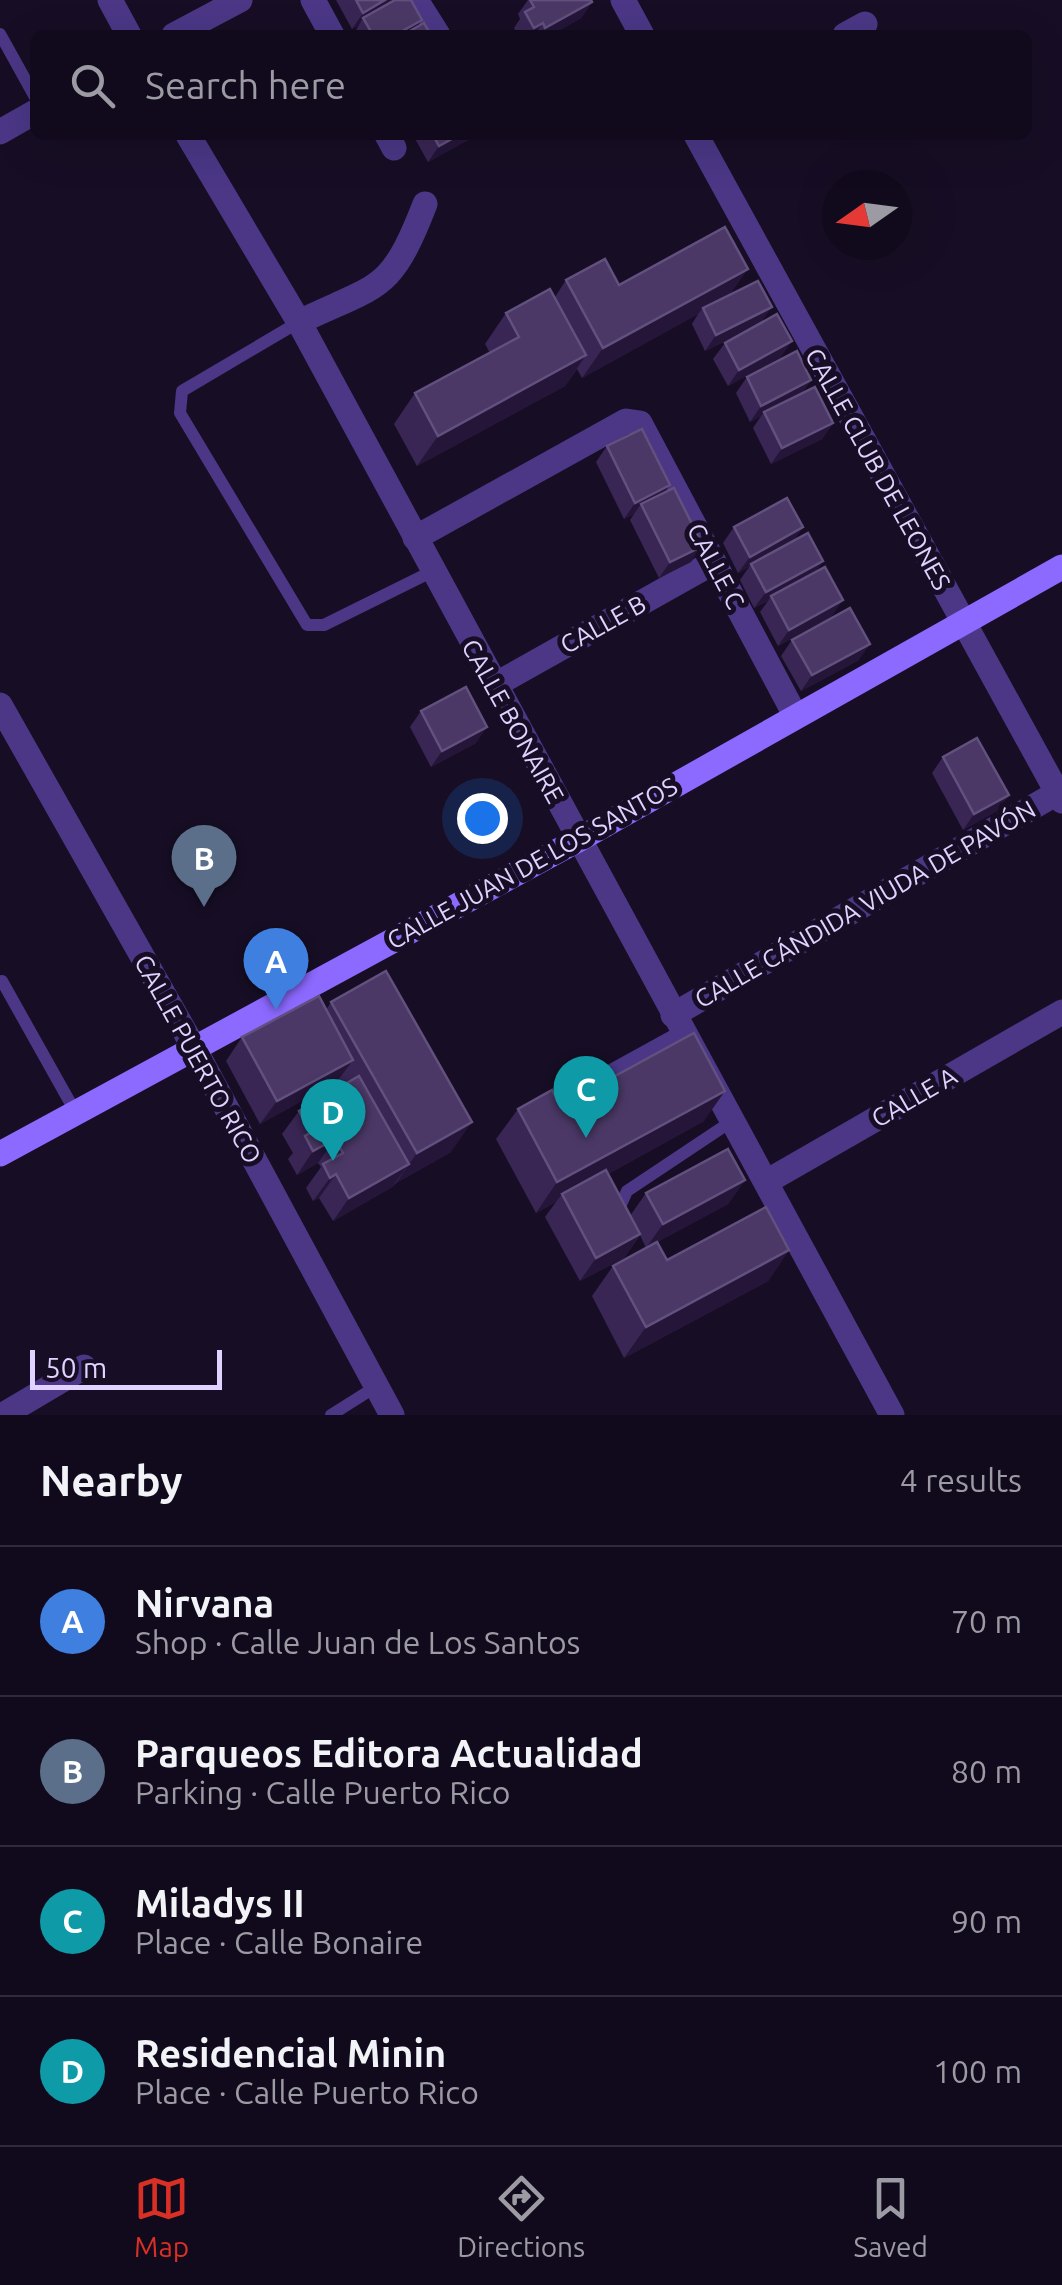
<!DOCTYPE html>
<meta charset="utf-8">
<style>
:root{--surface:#110a1c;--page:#1a1325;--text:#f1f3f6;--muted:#9c9aa3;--line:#302b3b;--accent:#d93025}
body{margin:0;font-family:Ubuntu,sans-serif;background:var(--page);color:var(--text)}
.compass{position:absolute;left:822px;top:170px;width:90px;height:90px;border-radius:50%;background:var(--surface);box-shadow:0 10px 40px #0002;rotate:256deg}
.scale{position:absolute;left:30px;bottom:25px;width:192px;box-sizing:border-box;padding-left:10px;border:5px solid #e1d2ff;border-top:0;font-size:28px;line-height:35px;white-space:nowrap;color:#e1d2ff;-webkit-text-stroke:8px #170e25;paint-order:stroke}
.you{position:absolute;left:482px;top:818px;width:35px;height:35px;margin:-25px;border:8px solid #fff;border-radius:50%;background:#1a73e8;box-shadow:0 0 0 15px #1a73e833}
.badge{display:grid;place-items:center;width:65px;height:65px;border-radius:50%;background:var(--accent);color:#fff;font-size:32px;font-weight:700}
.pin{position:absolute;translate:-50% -82px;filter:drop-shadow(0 2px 5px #0008)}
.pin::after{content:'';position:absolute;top:52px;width:35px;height:30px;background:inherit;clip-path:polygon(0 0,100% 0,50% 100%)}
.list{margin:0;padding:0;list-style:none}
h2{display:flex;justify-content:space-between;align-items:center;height:130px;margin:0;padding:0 40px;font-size:42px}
h2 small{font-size:32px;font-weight:400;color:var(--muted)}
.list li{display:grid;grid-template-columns:65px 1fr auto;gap:30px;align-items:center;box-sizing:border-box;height:150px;padding:0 40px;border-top:2px solid var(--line)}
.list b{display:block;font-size:38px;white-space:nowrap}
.list p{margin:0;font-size:32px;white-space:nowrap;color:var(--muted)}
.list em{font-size:32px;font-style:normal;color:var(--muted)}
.icon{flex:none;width:55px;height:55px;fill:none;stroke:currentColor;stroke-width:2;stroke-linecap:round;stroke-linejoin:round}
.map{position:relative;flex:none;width:1062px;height:1415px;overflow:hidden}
.search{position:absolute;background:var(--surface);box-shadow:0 10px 40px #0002;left:30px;right:30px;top:30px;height:110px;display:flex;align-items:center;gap:25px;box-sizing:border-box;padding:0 35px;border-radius:15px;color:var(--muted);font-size:38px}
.sheet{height:730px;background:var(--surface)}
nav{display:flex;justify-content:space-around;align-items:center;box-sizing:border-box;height:140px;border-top:2px solid var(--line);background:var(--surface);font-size:28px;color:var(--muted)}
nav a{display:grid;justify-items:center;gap:5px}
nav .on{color:var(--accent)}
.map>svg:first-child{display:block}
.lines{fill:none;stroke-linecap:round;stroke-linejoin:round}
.lane{stroke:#4b3786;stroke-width:12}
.street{stroke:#4b3786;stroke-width:25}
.secondary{stroke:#8c69ff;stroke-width:25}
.wall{fill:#392654}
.shaded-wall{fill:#241539}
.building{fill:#4b3866;stroke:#62507e;stroke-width:2.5}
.labels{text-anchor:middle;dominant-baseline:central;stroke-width:10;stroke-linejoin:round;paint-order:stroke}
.street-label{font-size:25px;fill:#e1d2ff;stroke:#170e25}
</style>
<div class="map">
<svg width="1062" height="1415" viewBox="0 0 1062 1415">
<rect width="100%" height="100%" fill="#170e25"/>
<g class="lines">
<!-- lane -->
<g class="lane">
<polyline points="0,34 35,97"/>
<polyline points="299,322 182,391 180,413 307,625 324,625 433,571"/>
<polyline points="2,981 76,1113"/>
<polyline points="618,1211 627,1191 732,1121"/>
<polyline points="331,1415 377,1386"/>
</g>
<!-- street -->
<g class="street">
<polyline points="110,0 129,35"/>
<polyline points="313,0 332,35"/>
<polyline points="416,0 438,35"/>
<polyline points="623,0 642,35"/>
<polyline points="174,35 240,0"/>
<polyline points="845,35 865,24"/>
<polyline points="0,132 35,112"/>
<polyline points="188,135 299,322 892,1415"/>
<polyline points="387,135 394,148"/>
<polyline points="696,135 1062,801"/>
<path d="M299 322C380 283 390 294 425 204"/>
<polyline points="415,538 626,421 640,423 795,715"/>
<polyline points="493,686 714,562"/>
<polyline points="0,705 193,1046 392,1415"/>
<polyline points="673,1015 1057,793"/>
<polyline points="548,1112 686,1036"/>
<polyline points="766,1182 1062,1012"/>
<polyline points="3,1415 84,1367"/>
</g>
<!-- secondary -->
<polyline class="secondary" points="0,1154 578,840 1062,567"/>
</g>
<!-- wall -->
<g class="wall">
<polygon points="336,0 411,0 418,27 431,35 353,35 359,25 352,29"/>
<polygon points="528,0 591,0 592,2 581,18 551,35 518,35 514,28 520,19 518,14"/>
<polygon points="413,135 471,135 468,140 428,162"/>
<polygon points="566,280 729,295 761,322 781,357 728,386 713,359 725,343 748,330 705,351 692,324 698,314 582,378 577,369 565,386 417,466 394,424 415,393 490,353 485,344 506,313 555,297"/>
<polygon points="747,377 811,380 802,393 833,423 822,439 771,464 753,428 761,416 750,422 736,393"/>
<polygon points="607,446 666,492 691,562 659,578 630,520 634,514 624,519 596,462"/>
<polygon points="734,527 803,527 794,540 823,561 814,573 832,616 778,646 760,612 768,601 754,608 740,580 749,567 738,573 723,543"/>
<polygon points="792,640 859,660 801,691 781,656"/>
<polygon points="421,711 476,743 431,767 410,727"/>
<polygon points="943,757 1009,795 997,811 963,830 932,773"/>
<polygon points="331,1002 451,1152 396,1183 392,1187 333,1221 319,1198 313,1201 306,1188 321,1167 318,1163 297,1175 288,1159 293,1153 282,1134 299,1111 341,1087 338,1081 260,1124 226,1061 242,1037 326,1010"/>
<polygon points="560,1106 704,1121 608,1174 630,1216 646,1193 745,1180 728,1204 646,1248 640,1235 624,1258 580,1281 545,1217 556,1202 536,1213 496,1139 518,1109"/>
<polygon points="789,1250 768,1281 624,1358 592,1296 613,1266"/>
</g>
<!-- shaded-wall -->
<g class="shaded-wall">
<polygon points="385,0 397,0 363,18 359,25 352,29 363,13"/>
<polygon points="592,2 581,18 551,35 540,35 545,28"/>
<polygon points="422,20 412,35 395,35"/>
<polygon points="543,23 534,35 529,35 534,28"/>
<polygon points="459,135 471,135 468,140 428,162 439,146"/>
<polygon points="748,269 727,299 703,308 698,314 582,378 603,348"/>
<polygon points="772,307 761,323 705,351 716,335"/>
<polygon points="792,341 781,357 728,386 739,370"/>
<polygon points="586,355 565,386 417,466 438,436"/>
<polygon points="811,380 800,396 764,412 761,416 750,422 761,406"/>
<polygon points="833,423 822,439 771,464 782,448"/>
<polygon points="670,485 659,501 641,504 634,514 624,519 635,503"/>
<polygon points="803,527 792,543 751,564 749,567 738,573 750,557"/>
<polygon points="703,546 691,562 659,578 670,562"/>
<polygon points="823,561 812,577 771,596 768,601 754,608 766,592"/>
<polygon points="843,600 832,616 778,646 789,630"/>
<polygon points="870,644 859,660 801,691 812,675"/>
<polygon points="487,727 476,743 431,767 442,751"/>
<polygon points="1009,795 997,811 963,830 974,814"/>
<polygon points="353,1060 336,1083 260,1124 277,1101"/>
<polygon points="725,1091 704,1121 564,1198 562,1194 556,1202 536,1213 557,1182"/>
<polygon points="472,1122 451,1152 396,1183 417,1153"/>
<polygon points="335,1139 318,1163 297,1175 313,1151"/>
<polygon points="409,1164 392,1187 333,1221 349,1198"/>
<polygon points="336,1174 319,1198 313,1201 330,1178"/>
<polygon points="745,1180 728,1204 646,1248 663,1224"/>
<polygon points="640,1234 624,1258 580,1281 596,1258"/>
<polygon points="789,1250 768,1281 624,1358 646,1327"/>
</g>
<!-- building -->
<g class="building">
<polygon points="356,0 385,0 363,13"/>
<polygon points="395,0 411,0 422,20 395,35 373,35 363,18"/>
<polygon points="530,0 591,0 592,2 545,28 543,23 534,28 525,12 534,7"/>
<polygon points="424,23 431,35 403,35"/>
<polygon points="433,135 459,135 439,146"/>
<polygon points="725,227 748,269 603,348 566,280 605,259 619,285"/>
<polygon points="758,281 772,307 716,335 703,308"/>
<polygon points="550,289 586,355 438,436 415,393 519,337 506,313"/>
<polygon points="777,314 792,341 739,370 725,343"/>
<polygon points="797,351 811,380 761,406 747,377"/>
<polygon points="815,387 833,423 782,448 764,412"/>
<polygon points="642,429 670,485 635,503 607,446"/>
<polygon points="674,488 703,546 670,562 641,504"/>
<polygon points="787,498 803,527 750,557 734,527"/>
<polygon points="808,533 823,561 766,592 751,564"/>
<polygon points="825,567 843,600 789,630 771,596"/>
<polygon points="850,608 870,644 812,675 792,640"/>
<polygon points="466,687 487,727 442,751 421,711"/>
<polygon points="977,738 1009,795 974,814 943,757"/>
<polygon points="386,971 472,1122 417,1153 331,1002"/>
<polygon points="319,996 353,1060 277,1101 242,1037"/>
<polygon points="694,1033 725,1091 557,1182 518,1109 552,1090 560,1106"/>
<polygon points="359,1076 409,1164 349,1198 336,1174 330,1178 323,1164 343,1153 335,1139 313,1151 305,1136 311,1132 299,1111"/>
<polygon points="728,1149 745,1180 663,1224 646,1193"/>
<polygon points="606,1170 640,1234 596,1258 562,1194"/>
<polygon points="766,1207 789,1250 646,1327 613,1266 657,1242 667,1260"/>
</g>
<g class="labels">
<!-- street labels -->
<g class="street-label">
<text transform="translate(878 469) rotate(61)">CALLE CLUB DE LEONES</text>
<text transform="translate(716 566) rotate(62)">CALLE C</text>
<text transform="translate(603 624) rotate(-29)">CALLE B</text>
<text transform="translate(513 721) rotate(61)">CALLE BONAIRE</text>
<text transform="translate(532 863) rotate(-29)">CALLE JUAN DE LOS SANTOS</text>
<text transform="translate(865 904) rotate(-30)">CALLE CÁNDIDA VIUDA DE PAVÓN</text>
<text transform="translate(198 1059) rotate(61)">CALLE PUERTO RICO</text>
<text transform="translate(914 1097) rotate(-30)">CALLE A</text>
</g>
</g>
</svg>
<svg class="compass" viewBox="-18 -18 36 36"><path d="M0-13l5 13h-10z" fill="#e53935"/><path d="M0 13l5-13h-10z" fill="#9c9aa3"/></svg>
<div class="scale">50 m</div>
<div class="you"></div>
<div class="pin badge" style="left:276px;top:1010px;background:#3f7fe0">A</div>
<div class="pin badge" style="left:204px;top:907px;background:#5c6f8a">B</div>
<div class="pin badge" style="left:586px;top:1138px;background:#0f9aa8">C</div>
<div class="pin badge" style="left:333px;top:1161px;background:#0f9aa8">D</div>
<div class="search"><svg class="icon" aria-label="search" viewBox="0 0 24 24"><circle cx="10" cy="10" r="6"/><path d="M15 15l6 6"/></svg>Search here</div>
</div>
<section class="sheet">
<h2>Nearby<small>4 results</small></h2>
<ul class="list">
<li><span class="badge" style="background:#3f7fe0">A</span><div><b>Nirvana</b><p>Shop · Calle Juan de Los Santos</p></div><em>70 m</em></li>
<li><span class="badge" style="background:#5c6f8a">B</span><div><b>Parqueos Editora Actualidad</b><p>Parking · Calle Puerto Rico</p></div><em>80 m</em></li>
<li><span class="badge" style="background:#0f9aa8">C</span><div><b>Miladys II</b><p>Place · Calle Bonaire</p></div><em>90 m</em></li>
<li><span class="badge" style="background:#0f9aa8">D</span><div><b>Residencial Minin</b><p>Place · Calle Puerto Rico</p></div><em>100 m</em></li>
</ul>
</section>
<nav>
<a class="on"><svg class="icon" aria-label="map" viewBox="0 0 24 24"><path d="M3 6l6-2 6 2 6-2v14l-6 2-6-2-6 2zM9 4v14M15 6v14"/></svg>Map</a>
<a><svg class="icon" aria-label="directions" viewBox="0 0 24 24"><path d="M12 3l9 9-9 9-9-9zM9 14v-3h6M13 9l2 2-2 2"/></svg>Directions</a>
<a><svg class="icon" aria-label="saved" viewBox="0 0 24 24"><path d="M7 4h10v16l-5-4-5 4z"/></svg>Saved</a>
</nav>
